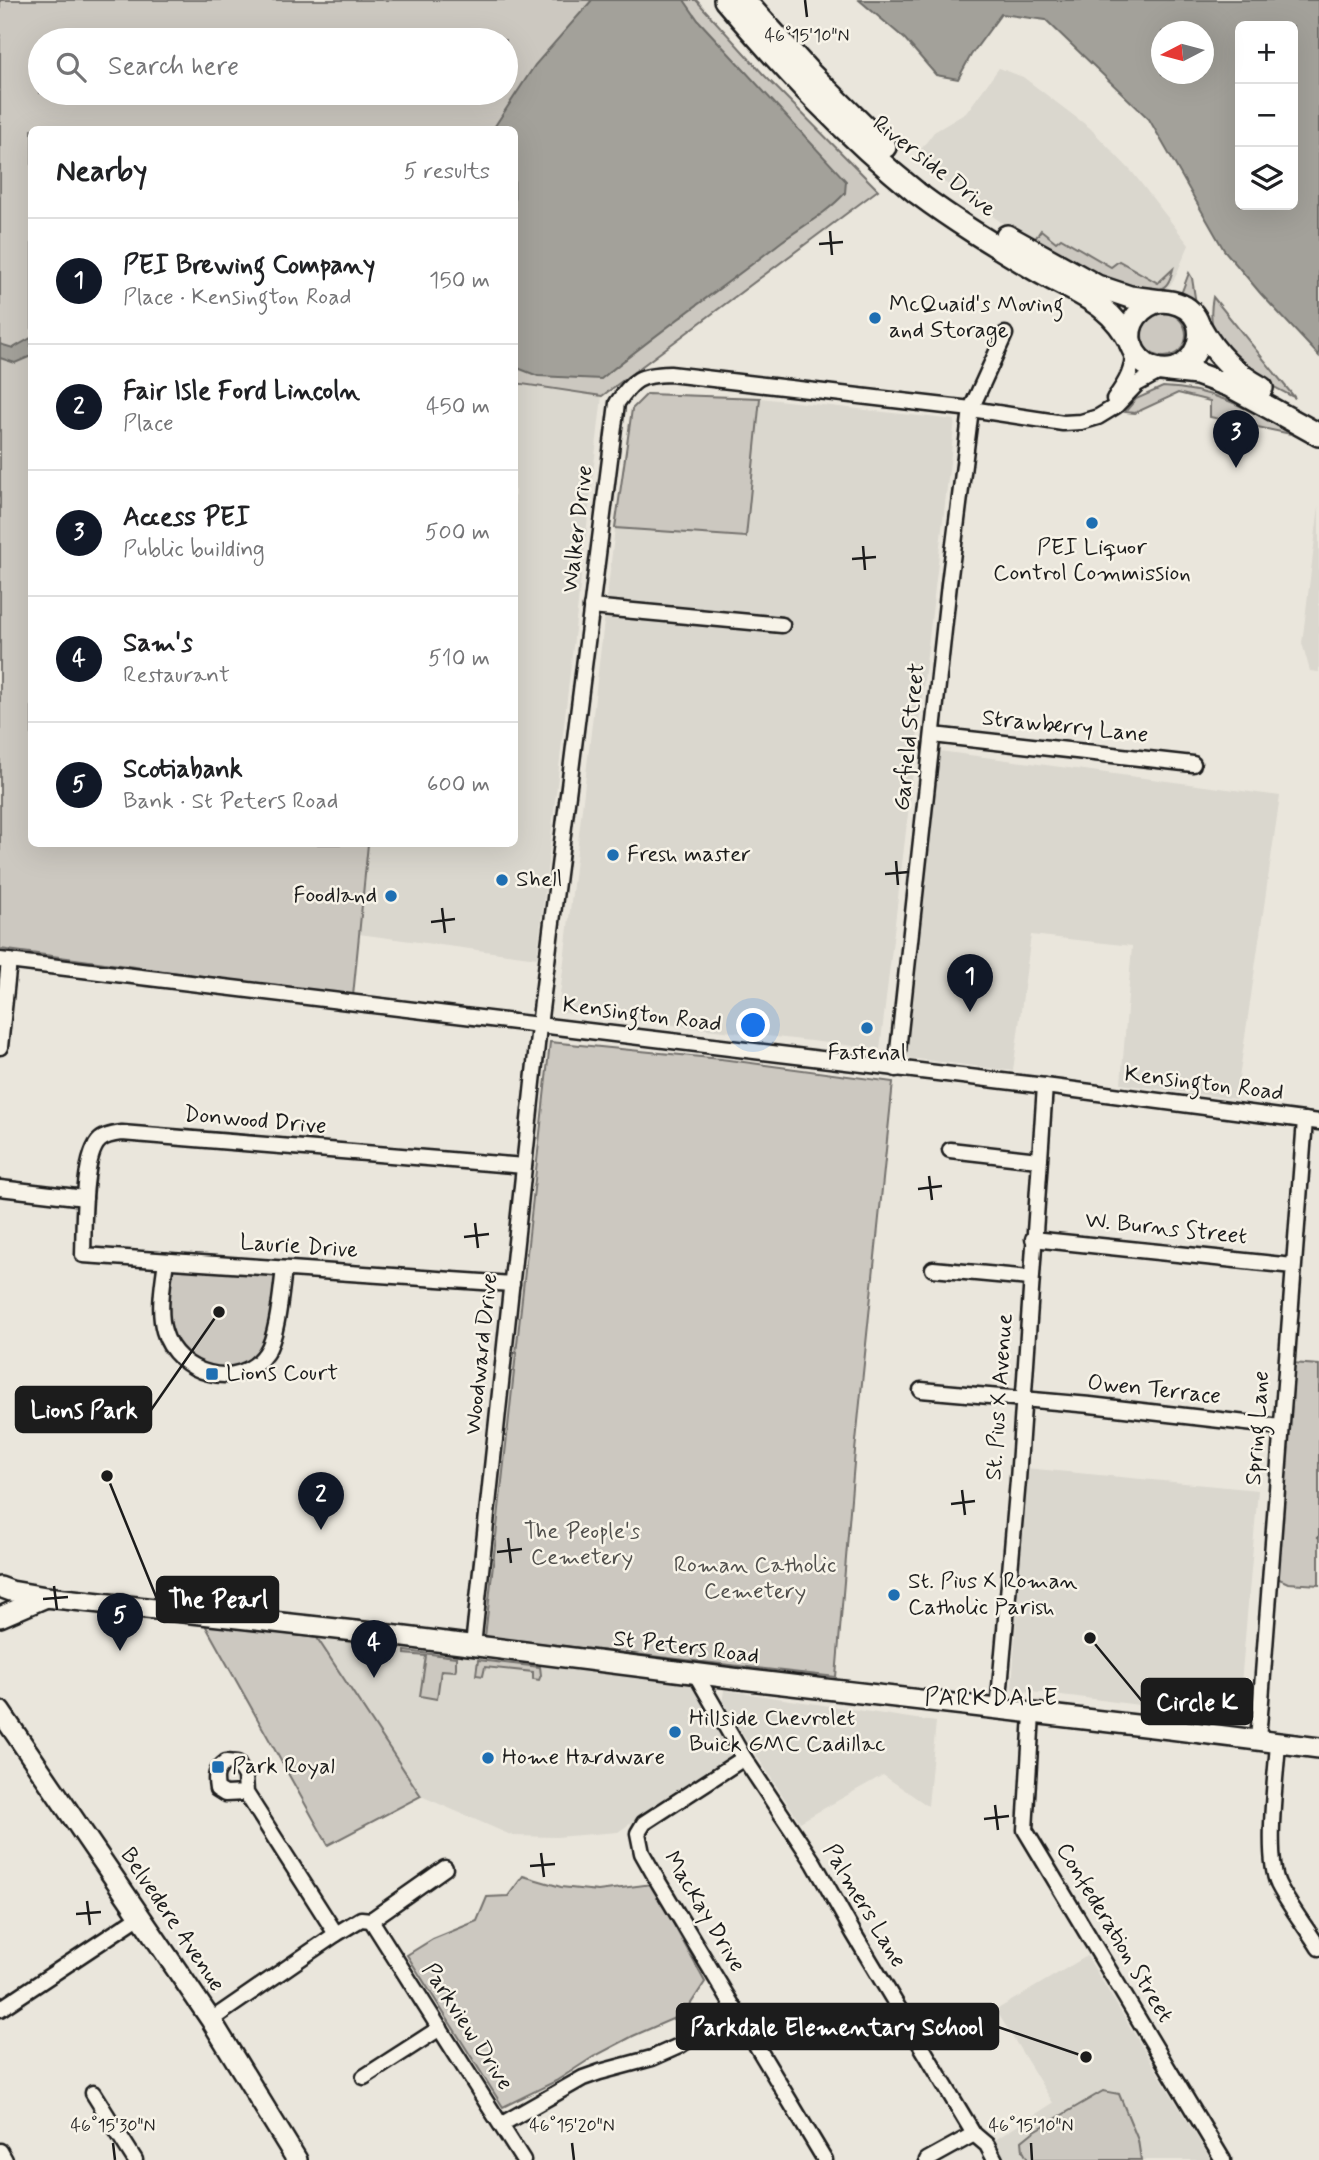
<!DOCTYPE html>
<meta charset="utf-8">
<style>
:root{--surface:#fff;--page:#f6f6f6;--text:#202124;--muted:#757577;--line:#e0e0e0;--accent:#111827}
body{margin:0;font-family:Mynerve,sans-serif;background:var(--page);color:var(--text)}
.controls{position:absolute;right:21px;top:21px;display:grid;overflow:hidden;border-radius:10px;box-shadow:0 7px 28px #0002}
.controls button{width:63px;height:63px;display:grid;place-items:center;padding:0;border:0;border-bottom:2px solid var(--line);background:var(--surface);color:var(--text);font:35px sans-serif}
.compass{position:absolute;left:1151px;top:21px;width:63px;height:63px;border-radius:50%;background:var(--surface);box-shadow:0 7px 28px #0002;rotate:264deg}
.you{position:absolute;left:754px;top:1026px;width:24px;height:24px;margin:-18px;border:5px solid #fff;border-radius:50%;background:#1a73e8;box-shadow:0 0 0 10px #1a73e833}
.badge{display:grid;place-items:center;width:46px;height:46px;border-radius:50%;background:var(--accent);color:#fff;font-size:23px;font-weight:700}
.pin{position:absolute;translate:-50% -58px;filter:drop-shadow(0 2px 4px #0008)}
.pin::after{content:'';position:absolute;top:37px;width:24px;height:21px;background:inherit;clip-path:polygon(0 0,100% 0,50% 100%)}
.list{margin:0;padding:0;list-style:none}
h2{display:flex;justify-content:space-between;align-items:center;height:91px;margin:0;padding:0 28px;font-size:30px}
h2 small{font-size:23px;font-weight:400;color:var(--muted)}
.list li{display:grid;grid-template-columns:46px 1fr auto;gap:21px;align-items:center;box-sizing:border-box;height:126px;padding:0 28px;border-top:2px solid var(--line)}
.list b{display:block;font-size:26px;white-space:nowrap}
.list p{margin:0;font-size:23px;white-space:nowrap;color:var(--muted)}
.list em{font-size:23px;font-style:normal;color:var(--muted)}
.icon{flex:none;width:38px;height:38px;fill:none;stroke:currentColor;stroke-width:2;stroke-linecap:round;stroke-linejoin:round}
.map{position:relative;flex:none;width:1319px;height:2160px;overflow:hidden}
.search{position:absolute;background:var(--surface);box-shadow:0 7px 28px #0002;left:28px;top:28px;width:490px;height:77px;display:flex;align-items:center;gap:18px;box-sizing:border-box;padding:0 24px;border-radius:38px;color:var(--muted);font-size:26px}
.panel{position:absolute;background:var(--surface);box-shadow:0 7px 28px #0002;left:28px;top:126px;width:490px;height:721px;border-radius:10px}
.map>svg:first-child{display:block}
.built{fill:#dad7ce}
.green{fill:#ccc8c0;stroke:#74726e;stroke-width:2;fill-rule:evenodd}
.water{fill:#a3a19a;stroke:#6d6c68;stroke-width:2;fill-rule:evenodd}
.lines{fill:none;stroke-linecap:round;stroke-linejoin:round}
.stream{stroke:#6d6c68;stroke-width:2.5}
.minor-casing{stroke:#1c1c1c;stroke-width:19}
.major-casing{stroke:#1c1c1c;stroke-width:24}
.highway-casing{stroke:#1c1c1c;stroke-width:26}
.minor{stroke:#f7f3e8;stroke-width:14}
.major{stroke:#f7f3e8;stroke-width:19}
.highway{stroke:#f7f3e8;stroke-width:21}
.ticks{fill:none;stroke:#1c1c1c;stroke-width:2.5}
.poi-dot{fill:#1f6fb2;stroke:#f7f3e8;stroke-width:2.5}
.labels{text-anchor:middle;dominant-baseline:central;stroke-width:5;stroke-linejoin:round;paint-order:stroke}
.street-label{font-size:23px;fill:#1c1c1c;stroke:#f7f3e8}
.poi-label{font-size:23px;fill:#1c1c1c;stroke:#f7f3e8;text-anchor:start}
.park-label{font-size:23px;fill:#51504d;stroke:#f7f3e8}
.neighbourhood-label{font-size:24px;letter-spacing:2px;fill:#1c1c1c;stroke:#f7f3e8}
.ticks-label{font-size:18px;text-anchor:middle;fill:#1c1c1c;stroke:#f7f3e8;stroke-width:5;stroke-linejoin:round;paint-order:stroke}
.leader{fill:none;stroke:#1c1c1c;stroke-width:2.5}
.callout-dot{fill:#1c1c1c;stroke:#f7f3e8;stroke-width:2.5}
.callout{fill:#1c1c1c;stroke:#1c1c1c;stroke-width:2.5}
.callout-label{font-size:24px;text-anchor:middle;font-weight:bold;fill:#fff}
</style>
<div class="map">
<svg width="1319" height="2160" viewBox="0 0 1319 2160">
<rect width="100%" height="100%" fill="#eae6dc"/>
<filter id="ink" filterUnits="userSpaceOnUse"><feTurbulence type="fractalNoise" baseFrequency=".0143" numOctaves="2"/><feDisplacementMap in="SourceGraphic" scale="14" xChannelSelector="R" yChannelSelector="G"/><feConvolveMatrix kernelMatrix="1 2 1 2 8 2 1 2 1" color-interpolation-filters="sRGB"/></filter>
<g filter="url(#ink)">
<!-- built -->
<g class="built">
<polygon points="999,68 1023,77 1090,128 1133,173 1189,245 1173,282 1161,294 1134,292 1011,229 913,160 934,132 966,113"/>
<polygon points="515,383 602,396 537,958 359,934 368,844 514,844"/>
<polygon points="760,398 955,420 880,1049 558,1012 615,528 746,537"/>
<polygon points="1319,506 1319,672 1310,671 1302,643"/>
<polygon points="939,751 1280,796 1236,1099 1121,1084 1132,946 1031,935 1013,1071 901,1057"/>
<polygon points="1025,1468 1258,1490 1238,1718 1070,1696 1012,1690"/>
<polygon points="317,1638 687,1678 734,1753 618,1832 556,1837 513,1836 421,1796"/>
<polygon points="724,1690 936,1722 928,1806 883,1775 800,1822 722,1703"/>
<polygon points="1087,1956 1211,2160 996,2160 987,2145 1053,2103 996,2010"/>
</g>
<!-- green -->
<g class="green">
<path d="M0 0H696L763 74 878 190 602 396 515 383 514 130H32V844H368L353 996 0 949ZM40 40H506V93H40Z"/>
<path d="M1041 230 1056 242 1061 238 1111 267 1119 261 1158 283 1173 269C1171 276 1169 285 1162 288 1135 303 1059 254 1035 239Z"/>
<polygon points="1189,273 1192,278 1196,304 1181,294"/>
<path d="M1213 297 1295 398C1252 375 1201 355 1213 297Z"/>
<circle cx="1164" cy="335" r="22"/>
<path d="M1163 387C1211 388 1251 409 1291 434L1210 417V401L1178 393 1135 413 1125 412 1136 399Z"/>
<polygon points="647,394 760,398 746,537 615,528 632,409"/>
<polygon points="550,1042 721,1059 893,1082 855,1451 836,1677 485,1637"/>
<path d="M170 1265 277 1272C275 1290 274 1321 268 1337 263 1348 255 1360 244 1365 216 1378 177 1358 168 1330 162 1312 168 1284 170 1265Z"/>
<polygon points="1292,1363 1319,1365 1319,1585 1288,1583 1277,1578"/>
<polygon points="204,1623 317,1638 421,1796 328,1845"/>
<polygon points="405,1651 456,1657 456,1668 455,1671 441,1670 437,1699 420,1696 426,1656 405,1654"/>
<polygon points="478,1660 540,1667 541,1675 539,1680 533,1679 533,1672 485,1667 483,1676 476,1675"/>
<polygon points="523,1876 561,1887 598,1891 652,1884 705,1982 684,2014 633,2036 593,2057 556,2081 503,2107 407,1955 433,1939 477,1921 487,1897 508,1896"/>
<polygon points="1103,2091 1119,2094 1138,2140 1141,2160 1028,2160 1023,2151 1022,2141 1033,2132"/>
</g>
<!-- water -->
<g class="water">
<path d="M592 0H684L698 20 846 181 845 193C827 213 803 226 781 242 722 288 659 331 601 379L538 376 515 367 514 130 493 129 535 65Z"/>
<path d="M859 0H1319V356L1261 294 1224 250 1149 119 1046 20 1001 14 971 55 958 79 936 75 905 39ZM1240 26H1293V205H1240ZM1162 32H1204V74H1162Z"/>
<polygon points="31,338 31,356 15,363 0,358 0,344 13,348"/>
</g>
<g class="lines">
<!-- stream -->
<polyline class="stream" points="1318,1537 1319,1537"/>
<defs>
<g id="minor">
<path d="M1114 399C1126 383 1135 368 1132 348"/>
<polyline points="591,607 782,625"/>
<polyline points="933,735 1193,764"/>
<polyline points="0,960 1045,1086 1319,1122"/>
<polyline points="0,1047 9,961"/>
<polyline points="896,1069 949,584 971,409 1005,334"/>
<polyline points="950,1150 1038,1160"/>
<polyline points="0,1188 85,1198"/>
<polyline points="1033,1239 1293,1266"/>
<path d="M166 1261C163 1282 158 1311 164 1331 176 1374 239 1393 266 1353 278 1336 281 1290 284 1269"/>
<polyline points="933,1269 1030,1278"/>
<path d="M512 1284 83 1255C84 1231 82 1155 100 1140 106 1135 115 1134 122 1133L524 1166"/>
<polyline points="921,1390 1090,1405 1281,1427"/>
<path d="M473 1646 539 1026 617 403C634 379 639 375 670 374L971 409 1063 423 1081 422 1098 417 1116 406 1137 384 1163 370"/>
<polyline points="695,1673 744,1758 814,1863 854,1934 974,2134 987,2145 995,2160"/>
<polyline points="998,1710 1018,1480 1045,1086"/>
<polyline points="1032,1714 1025,1830 1223,2160"/>
<polyline points="1258,1740 1305,1120"/>
<path d="M1278 1743C1276 1777 1265 1855 1278 1884 1289 1906 1306 1927 1319 1948"/>
<polyline points="744,1758 644,1823 638,1833 642,1853 659,1883 825,2160"/>
<path d="M246 1793 225 1794 217 1789C215 1777 215 1770 226 1762L237 1763 245 1776 246 1793 336 1934"/>
<polyline points="371,1920 523,2160"/>
<polyline points="371,1920 445,1868"/>
<polyline points="0,2009 140,1916"/>
<polyline points="211,2020 336,1934 361,1919 371,1920"/>
<polyline points="364,2077 440,2028"/>
<polyline points="93,2093 135,2160"/>
<polyline points="502,2124 583,2078 600,2072 652,2058 679,2046 735,2010"/>
<polyline points="0,2151 5,2160"/>
<polyline points="927,2160 974,2134"/>
</g>
<g id="major">
<polyline points="0,1587 11,1591 46,1597 373,1633 732,1678 1170,1729 1319,1748"/>
<polyline points="0,1617 44,1598"/>
<polyline points="0,1711 211,2020 297,2160"/>
</g>
<g id="highway">
<path d="M725 0C784 69 846 136 917 193 954 221 994 245 1034 269 1074 293 1110 300 1132 346"/>
<polyline points="744,0 811,74 885,147"/>
<polyline points="1007,236 1097,286 1130,297 1161,301"/>
<path d="M1161 301C1225 303 1200 385 1153 368 1142 364 1135 355 1131 345 1125 323 1141 305 1161 301Z"/>
<path d="M1201 328C1216 355 1235 373 1262 388"/>
<polyline points="1169,371 1197,374 1230,386 1319,435"/>
</g>
</defs>
<!-- minor casing -->
<use href="#minor" class="minor-casing"/>
<!-- major casing -->
<use href="#major" class="major-casing"/>
<!-- highway casing -->
<use href="#highway" class="highway-casing"/>
<!-- minor -->
<use href="#minor" class="minor"/>
<!-- major -->
<use href="#major" class="major"/>
<!-- highway -->
<use href="#highway" class="highway"/>
</g>
</g>
<!-- ticks -->
<path class="ticks" d="M805 0 807 17M830 231 832 255M819 244 843 242M863 546 865 570M852 559 876 557M896 861 898 885M885 874 909 872M442 908 445 933M431 922 455 919M929 1176 932 1200M918 1189 942 1186M475 1223 478 1248M464 1237 489 1234M962 1490 965 1515M951 1504 975 1501M508 1538 511 1563M497 1552 522 1549M54 1586 57 1610M43 1599 68 1597M995 1805 998 1830M984 1819 1009 1816M541 1853 544 1877M530 1866 555 1864M87 1901 90 1925M76 1914 101 1912M113 2143 115 2160M572 2143 574 2160M1031 2143 1032 2160"/>
<!-- markers -->
<g class="poi-dot">
<circle cx="875" cy="318" r="7"/>
<circle cx="1092" cy="523" r="7"/>
<circle cx="613" cy="855" r="7"/>
<circle cx="502" cy="880" r="7"/>
<circle cx="391" cy="896" r="7"/>
<circle cx="867" cy="1028" r="7"/>
<rect x="205" y="1367" width="14" height="14" rx="3.5"/>
<circle cx="894" cy="1595" r="7"/>
<circle cx="675" cy="1732" r="7"/>
<circle cx="488" cy="1758" r="7"/>
<rect x="211" y="1760" width="14" height="14" rx="3.5"/>
</g>
<g class="labels">
<!-- street labels -->
<g class="street-label">
<text transform="translate(934 167) rotate(38)">Riverside Drive</text>
<text transform="translate(578 529) rotate(-83)">Walker Drive</text>
<text transform="translate(1065 727) rotate(6)">Strawberry Lane</text>
<text transform="translate(910 737) rotate(-84)">Garfield Street</text>
<text transform="translate(642 1015) rotate(7)">Kensington Road</text>
<text transform="translate(1204 1084) rotate(7)">Kensington Road</text>
<text transform="translate(255 1121) rotate(5)">Donwood Drive</text>
<text transform="translate(1166 1229) rotate(6)">W. Burns Street</text>
<text transform="translate(299 1247) rotate(4)">Laurie Drive</text>
<text transform="translate(482 1354) rotate(-84)">Woodward Drive</text>
<text transform="translate(1154 1390) rotate(6)">Owen Terrace</text>
<text transform="translate(1000 1397) rotate(-86)">St. Pius X Avenue</text>
<text transform="translate(1258 1428) rotate(-86)">Spring Lane</text>
<text transform="translate(686 1648) rotate(7)">St Peters Road</text>
<text transform="translate(864 1906) rotate(59)">Palmers Lane</text>
<text transform="translate(704 1912) rotate(59)">MacKay Drive</text>
<text transform="translate(172 1920) rotate(56)">Belvedere Avenue</text>
<text transform="translate(1114 1933) rotate(59)">Confederation Street</text>
<text transform="translate(467 2027) rotate(57)">Parkview Drive</text>
</g>
<!-- poi labels -->
<g class="poi-label">
<text x="889" y="305">McQuaid's Moving<tspan x="889" dy="26">and Storage</tspan></text>
<text x="1092" y="548" text-anchor="middle">PEI Liquor<tspan x="1092" dy="26">Control Commission</tspan></text>
<text x="627" y="855">Fresh master</text>
<text x="516" y="880">Shell</text>
<text x="377" y="896" text-anchor="end">Foodland</text>
<text x="867" y="1053" text-anchor="middle">Fastenal</text>
<text x="226" y="1374">Lions Court</text>
<text x="908" y="1582">St. Pius X Roman<tspan x="908" dy="26">Catholic Parish</tspan></text>
<text x="689" y="1719">Hillside Chevrolet<tspan x="689" dy="26">Buick GMC Cadillac</tspan></text>
<text x="502" y="1758">Home Hardware</text>
<text x="232" y="1767">Park Royal</text>
</g>
<!-- park labels -->
<g class="park-label">
<text x="582" y="1532">The People's<tspan x="582" dy="26">Cemetery</tspan></text>
<text x="755" y="1566">Roman Catholic<tspan x="755" dy="26">Cemetery</tspan></text>
</g>
<!-- neighbourhood labels -->
<g class="neighbourhood-label">
<text x="992" y="1698">PARKDALE</text>
</g>
</g>
<g class="ticks-label">
<text x="807" y="41">46°15'10"N</text>
<text x="113" y="2131">46°15'30"N</text>
<text x="572" y="2131">46°15'20"N</text>
<text x="1031" y="2131">46°15'10"N</text>
</g>
<!-- callouts -->
<path class="leader" d="M219 1312L151 1410M107 1476L157 1599M1090 1638L1142 1701M1086 2057L998 2027"/>
<g class="callout-dot">
<circle cx="219" cy="1312" r="7"/>
<circle cx="107" cy="1476" r="7"/>
<circle cx="1090" cy="1638" r="7"/>
<circle cx="1086" cy="2057" r="7"/>
</g>
<g class="callout">
<rect x="16" y="1387" width="135" height="45" rx="7"/>
<rect x="157" y="1577" width="121" height="45" rx="7"/>
<rect x="1142" y="1679" width="110" height="45" rx="7"/>
<rect x="677" y="2004" width="321" height="45" rx="7"/>
</g>
<g class="callout-label">
<text x="84" y="1418">Lions Park</text>
<text x="218" y="1607">The Pearl</text>
<text x="1197" y="1710">Circle K</text>
<text x="837" y="2035">Parkdale Elementary School</text>
</g>
</svg>
<div class="controls">
<button>+</button>
<button>−</button>
<button><svg class="icon" aria-label="layers" viewBox="0 0 24 24"><path d="M12 4l9 5-9 5-9-5zM3 14l9 5 9-5"/></svg></button>
</div>
<svg class="compass" viewBox="-18 -18 36 36"><path d="M0-13l5 13h-10z" fill="#e53935"/><path d="M0 13l5-13h-10z" fill="#757577"/></svg>
<div class="you"></div>
<div class="pin badge" style="left:970px;top:1012px">1</div>
<div class="pin badge" style="left:321px;top:1530px">2</div>
<div class="pin badge" style="left:1236px;top:468px">3</div>
<div class="pin badge" style="left:374px;top:1678px">4</div>
<div class="pin badge" style="left:120px;top:1651px">5</div>
<div class="search"><svg class="icon" aria-label="search" viewBox="0 0 24 24"><circle cx="10" cy="10" r="6"/><path d="M15 15l6 6"/></svg>Search here</div>
<section class="panel">
<h2>Nearby<small>5 results</small></h2>
<ul class="list">
<li><span class="badge">1</span><div><b>PEI Brewing Company</b><p>Place · Kensington Road</p></div><em>150 m</em></li>
<li><span class="badge">2</span><div><b>Fair Isle Ford Lincoln</b><p>Place</p></div><em>450 m</em></li>
<li><span class="badge">3</span><div><b>Access PEI</b><p>Public building</p></div><em>500 m</em></li>
<li><span class="badge">4</span><div><b>Sam's</b><p>Restaurant</p></div><em>510 m</em></li>
<li><span class="badge">5</span><div><b>Scotiabank</b><p>Bank · St Peters Road</p></div><em>600 m</em></li>
</ul>
</section>
</div>
